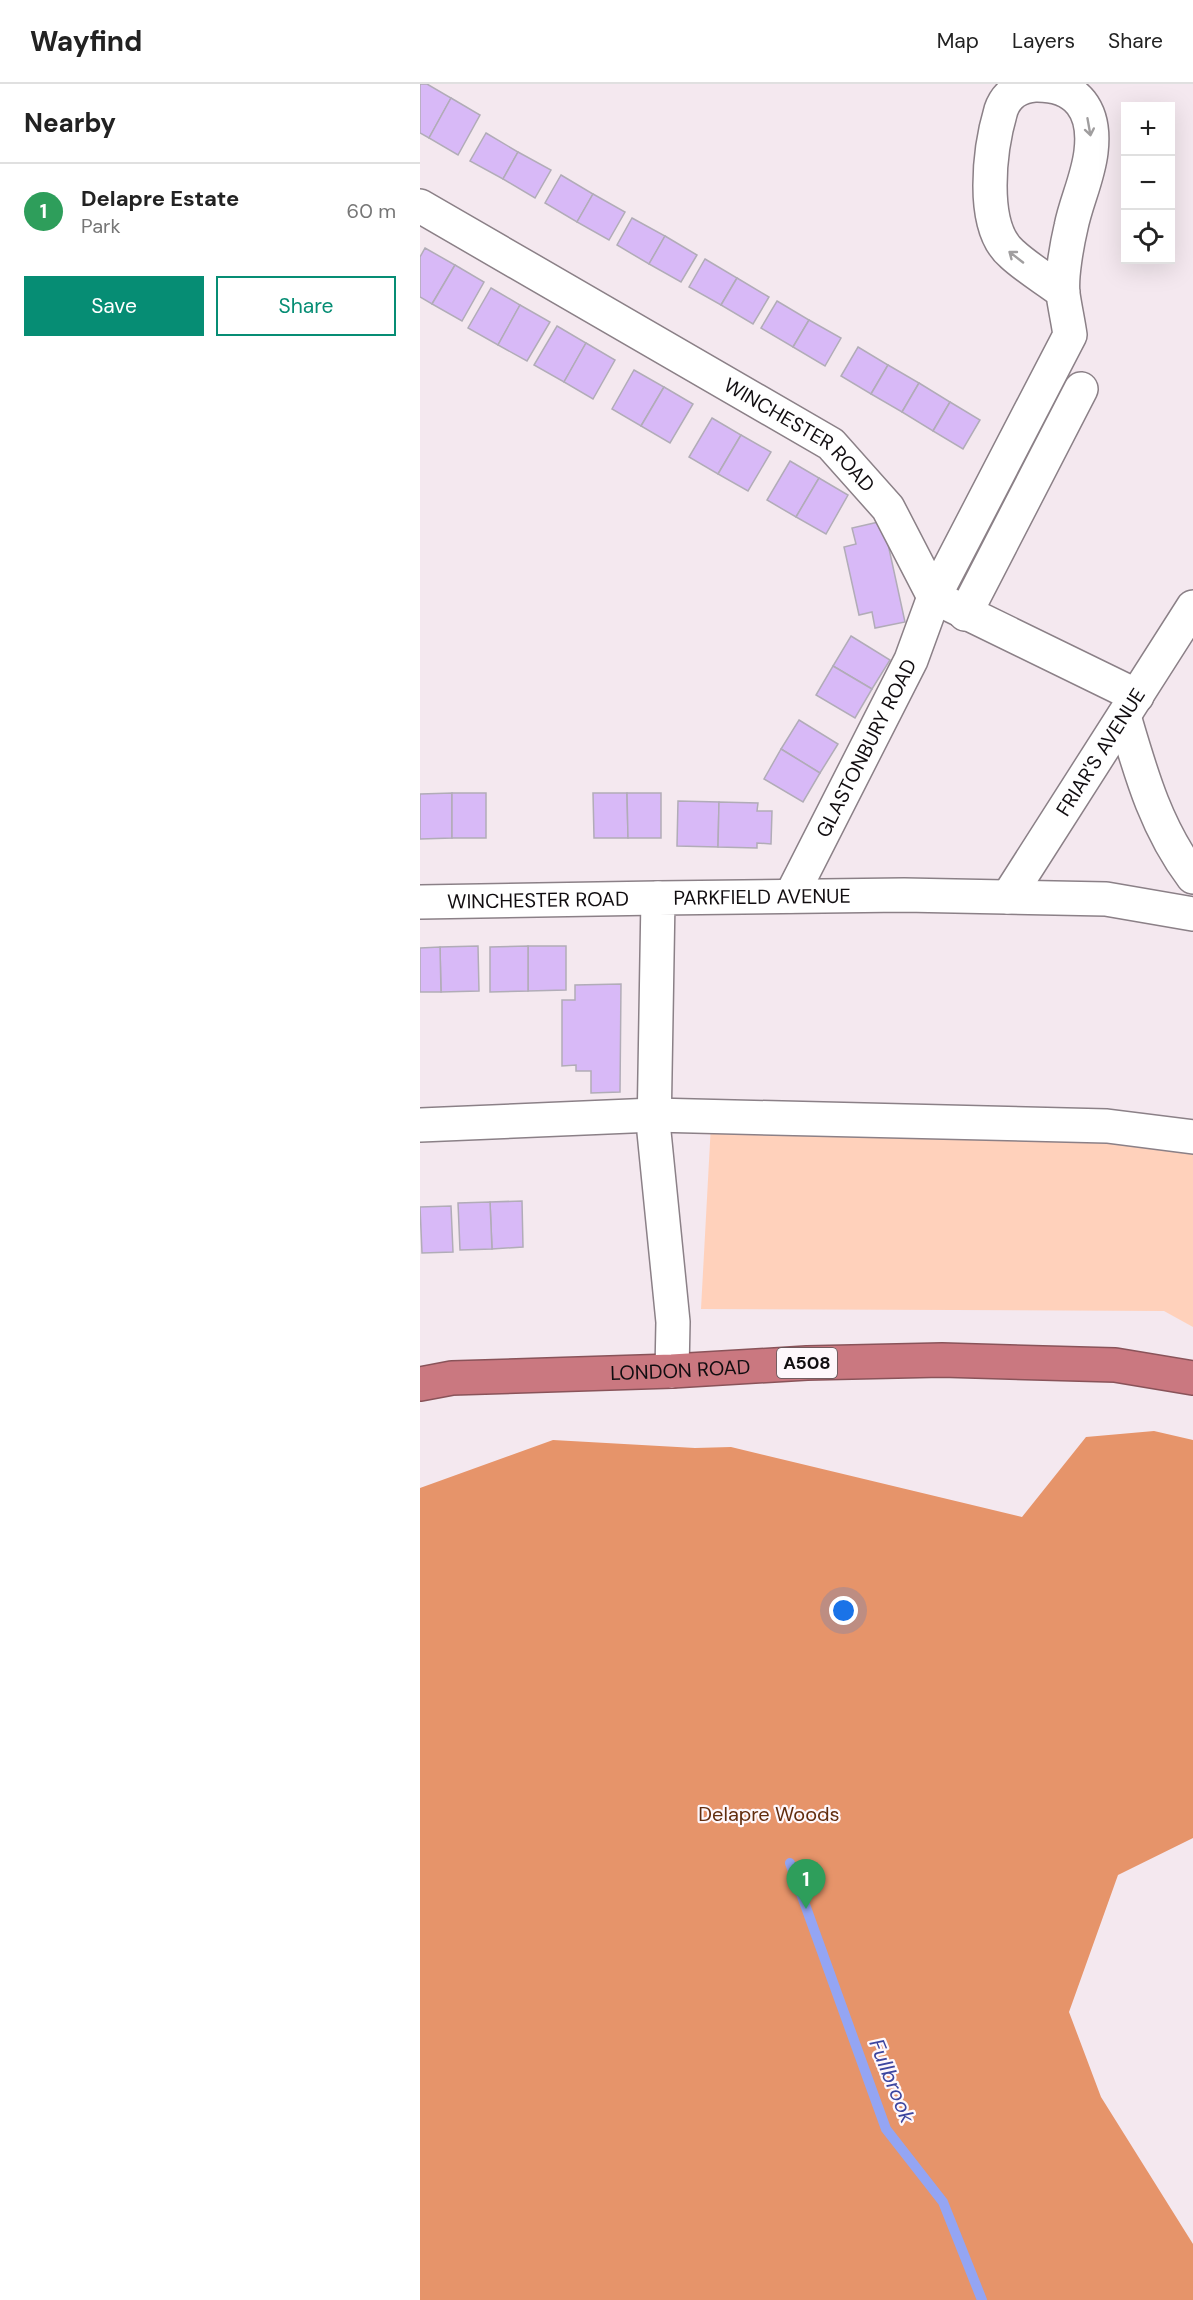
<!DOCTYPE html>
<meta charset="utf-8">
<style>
:root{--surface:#fff;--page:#f6f6f6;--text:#222;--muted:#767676;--line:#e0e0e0;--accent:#068d74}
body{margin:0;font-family:"DM Sans",sans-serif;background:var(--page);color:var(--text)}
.controls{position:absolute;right:18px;top:18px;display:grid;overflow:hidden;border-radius:0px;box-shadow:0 6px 24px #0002}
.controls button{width:54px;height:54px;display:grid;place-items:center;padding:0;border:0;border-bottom:2px solid var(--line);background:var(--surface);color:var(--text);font:30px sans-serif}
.you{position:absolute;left:424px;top:1527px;width:21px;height:21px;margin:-15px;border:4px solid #fff;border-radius:50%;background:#1a73e8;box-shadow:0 0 0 9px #1a73e833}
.badge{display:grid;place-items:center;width:39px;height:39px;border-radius:50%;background:var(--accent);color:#fff;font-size:20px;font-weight:700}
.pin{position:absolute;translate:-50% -50px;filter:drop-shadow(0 2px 3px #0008)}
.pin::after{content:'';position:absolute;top:32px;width:21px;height:18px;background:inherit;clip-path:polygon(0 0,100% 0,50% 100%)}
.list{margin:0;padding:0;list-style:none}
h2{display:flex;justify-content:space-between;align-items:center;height:78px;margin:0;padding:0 24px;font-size:26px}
h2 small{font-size:20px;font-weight:400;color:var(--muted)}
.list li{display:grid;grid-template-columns:39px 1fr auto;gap:18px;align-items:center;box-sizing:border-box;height:96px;padding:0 24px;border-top:2px solid var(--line)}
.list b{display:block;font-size:22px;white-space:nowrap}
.list p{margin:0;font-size:20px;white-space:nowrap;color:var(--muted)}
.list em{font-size:20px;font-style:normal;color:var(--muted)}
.actions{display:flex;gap:12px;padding:18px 24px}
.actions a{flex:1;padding:14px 0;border:2px solid var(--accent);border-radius:0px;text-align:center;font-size:21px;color:var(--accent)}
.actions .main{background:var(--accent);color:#fff}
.icon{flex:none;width:33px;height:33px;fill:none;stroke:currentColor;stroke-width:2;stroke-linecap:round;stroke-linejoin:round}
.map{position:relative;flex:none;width:773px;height:2216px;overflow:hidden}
header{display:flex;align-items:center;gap:36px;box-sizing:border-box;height:84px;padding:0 30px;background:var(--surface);border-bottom:2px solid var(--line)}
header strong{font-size:28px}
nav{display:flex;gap:33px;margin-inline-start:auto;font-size:21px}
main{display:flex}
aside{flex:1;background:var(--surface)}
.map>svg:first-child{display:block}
.green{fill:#ffd1bb}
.forest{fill:#e6946a}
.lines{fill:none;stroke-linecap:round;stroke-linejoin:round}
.stream{stroke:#94a5f3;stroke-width:10}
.building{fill:#d8b9f7;stroke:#b1acb7;stroke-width:1.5}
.minor-casing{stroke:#8b8087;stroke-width:36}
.highway-casing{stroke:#895359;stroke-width:36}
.minor{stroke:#fff;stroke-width:33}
.highway{stroke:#ca7880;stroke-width:33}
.oneway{stroke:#a09e9f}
.labels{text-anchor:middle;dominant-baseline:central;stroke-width:4.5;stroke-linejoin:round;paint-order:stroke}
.shield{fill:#fef7fb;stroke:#585356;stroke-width:1.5}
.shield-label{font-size:18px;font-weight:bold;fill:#110d10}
.street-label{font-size:20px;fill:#110d10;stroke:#fef7fb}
.park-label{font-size:20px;fill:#622d0e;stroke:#fef7fb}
.water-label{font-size:21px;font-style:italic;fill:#3c459f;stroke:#fef7fb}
</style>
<header>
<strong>Wayfind</strong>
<nav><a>Map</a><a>Layers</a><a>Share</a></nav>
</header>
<main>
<aside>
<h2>Nearby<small></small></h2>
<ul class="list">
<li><span class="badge" style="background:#2e9e5b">1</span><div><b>Delapre Estate</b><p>Park</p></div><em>60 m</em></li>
</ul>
<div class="actions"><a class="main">Save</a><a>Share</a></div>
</aside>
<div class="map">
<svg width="773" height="2216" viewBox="0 0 773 2216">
<rect width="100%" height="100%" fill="#f4e8ef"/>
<!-- green -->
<polygon class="green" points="291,1040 773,1060 773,1243 744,1227 281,1225"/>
<!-- forest -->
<polygon class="forest" points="734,1347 773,1356 773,1754 698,1791 649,1928 681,2013 773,2160 773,2216 0,2216 0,1404 133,1356 275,1364 311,1363 602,1433 666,1353"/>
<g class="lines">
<!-- stream -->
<polyline class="stream" points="370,1779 466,2045 523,2118 562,2216"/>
</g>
<!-- building -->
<g class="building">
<polygon points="0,0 7,0 31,14 9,54 0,49"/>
<polygon points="31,14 60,31 38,71 9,54"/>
<polygon points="66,49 98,68 83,95 50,77"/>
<polygon points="98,68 131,86 115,114 83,95"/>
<polygon points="141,91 173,110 157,138 125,119"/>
<polygon points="173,110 205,128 189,156 157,138"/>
<polygon points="212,134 245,152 229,180 197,161"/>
<polygon points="245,152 277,171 261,198 229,180"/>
<polygon points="5,164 35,181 12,220 0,213 0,173"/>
<polygon points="285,175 317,194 301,221 269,203"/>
<polygon points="35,181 64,198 42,237 12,220"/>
<polygon points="317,194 349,213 333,240 301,221"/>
<polygon points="71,204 100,221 78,261 48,244"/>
<polygon points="357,217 389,236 373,263 341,244"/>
<polygon points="100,221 130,238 107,277 78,261"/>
<polygon points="389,236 421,254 405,282 373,263"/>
<polygon points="137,242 166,259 144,298 114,281"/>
<polygon points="166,259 195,276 173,315 144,298"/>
<polygon points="438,263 468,281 451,310 421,292"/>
<polygon points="468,281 499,299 482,328 451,310"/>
<polygon points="214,286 244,303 221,342 192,325"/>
<polygon points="499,299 530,318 513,347 482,328"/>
<polygon points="244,303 273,320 250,359 221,342"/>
<polygon points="530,318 560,336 543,365 513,347"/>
<polygon points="292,334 321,351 298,390 269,373"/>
<polygon points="321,351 351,368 328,407 298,390"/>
<polygon points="370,377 399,394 376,433 347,416"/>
<polygon points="399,394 428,411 406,450 376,433"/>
<polygon points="463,437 485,538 455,544 452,528 439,531 424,463 436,460 432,444"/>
<polygon points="431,552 470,576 452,605 413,582"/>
<polygon points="413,582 452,605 435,634 396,611"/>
<polygon points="379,636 418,660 400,689 361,665"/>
<polygon points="361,665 400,689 383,718 344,695"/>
<polygon points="32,709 32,754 0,755 0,710"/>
<rect x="32" y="709" width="34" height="45"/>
<polygon points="173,709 207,709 208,754 174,754"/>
<polygon points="207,709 241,709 241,754 208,754"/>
<polygon points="258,717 299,718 298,763 257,762"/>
<polygon points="299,718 338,719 337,727 352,727 351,760 337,759 337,764 298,763"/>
<polygon points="58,862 59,907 21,908 20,863"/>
<polygon points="108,862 146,862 146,906 108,907"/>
<polygon points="108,862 108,907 70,908 70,863"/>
<polygon points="20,863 21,908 0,908 0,864"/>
<polygon points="201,900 200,1008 171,1009 171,987 156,987 156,981 142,982 142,916 155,916 155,901"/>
<polygon points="102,1117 103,1163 72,1165 70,1118"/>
<polygon points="70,1118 72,1165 40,1166 38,1119"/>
<polygon points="31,1122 33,1168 2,1169 0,1123"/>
</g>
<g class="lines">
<defs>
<g id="minor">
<path id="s1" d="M0 122 411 360 468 424 514 513 717 612"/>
<polyline points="545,530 661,305"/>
<path d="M704 632C721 690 736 744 773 793"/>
<path id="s2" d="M371 812 491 576 514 513 650 251C648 237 645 224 643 210 641 193 647 160 651 143 656 118 668 94 671 68 676 27 658 0 615 1 599 2 586 11 581 26 570 63 559 142 592 170 607 184 626 195 643 208"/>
<path id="s3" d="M588 813 773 523"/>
<path id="s4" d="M0 818 238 814"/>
<polyline points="0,1041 234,1031 687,1042 773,1053"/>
<path id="s5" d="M252 1287 253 1238 234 1048 238 814 484 811 686 815 773 830"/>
</g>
<g id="highway">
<path id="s6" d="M0 1300 32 1294 252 1287 387 1279 522 1276 695 1281 773 1294"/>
</g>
</defs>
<!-- minor casing -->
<use href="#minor" class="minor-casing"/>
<!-- highway casing -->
<use href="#highway" class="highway-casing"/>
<!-- minor -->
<use href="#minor" class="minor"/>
<!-- highway -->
<use href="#highway" class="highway"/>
</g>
<!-- one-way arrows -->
<defs><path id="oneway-shaft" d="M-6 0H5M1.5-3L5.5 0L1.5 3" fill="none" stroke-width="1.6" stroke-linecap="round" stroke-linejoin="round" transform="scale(1.5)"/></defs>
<g class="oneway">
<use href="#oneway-shaft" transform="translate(669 43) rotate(80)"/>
<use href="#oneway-shaft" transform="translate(596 173) rotate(-142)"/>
</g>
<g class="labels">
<!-- shield labels -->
<rect class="shield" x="357" y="1264" width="60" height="30" rx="4.5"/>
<g class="shield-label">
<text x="387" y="1279">A508</text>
</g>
<!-- street labels -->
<g class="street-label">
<text stroke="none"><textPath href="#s1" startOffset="444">WINCHESTER ROAD</textPath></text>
<text stroke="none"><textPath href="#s2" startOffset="166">GLASTONBURY ROAD</textPath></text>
<text stroke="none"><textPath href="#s3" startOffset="172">FRIAR'S AVENUE</textPath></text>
<text stroke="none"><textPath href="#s5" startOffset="578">PARKFIELD AVENUE</textPath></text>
<text stroke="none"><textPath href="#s4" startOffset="118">WINCHESTER ROAD</textPath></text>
<text stroke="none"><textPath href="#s6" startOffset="261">LONDON ROAD</textPath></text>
</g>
<!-- park labels -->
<g class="park-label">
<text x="349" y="1730">Delapre Woods</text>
</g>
<!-- water labels -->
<g class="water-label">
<text transform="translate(472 1997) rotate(68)">Fullbrook</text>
</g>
</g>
</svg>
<div class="controls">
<button>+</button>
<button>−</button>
<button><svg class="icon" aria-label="locate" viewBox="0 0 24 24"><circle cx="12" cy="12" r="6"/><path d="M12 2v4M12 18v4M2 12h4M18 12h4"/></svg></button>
</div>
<div class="you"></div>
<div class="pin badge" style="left:386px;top:1825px;background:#2e9e5b">1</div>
</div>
</main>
